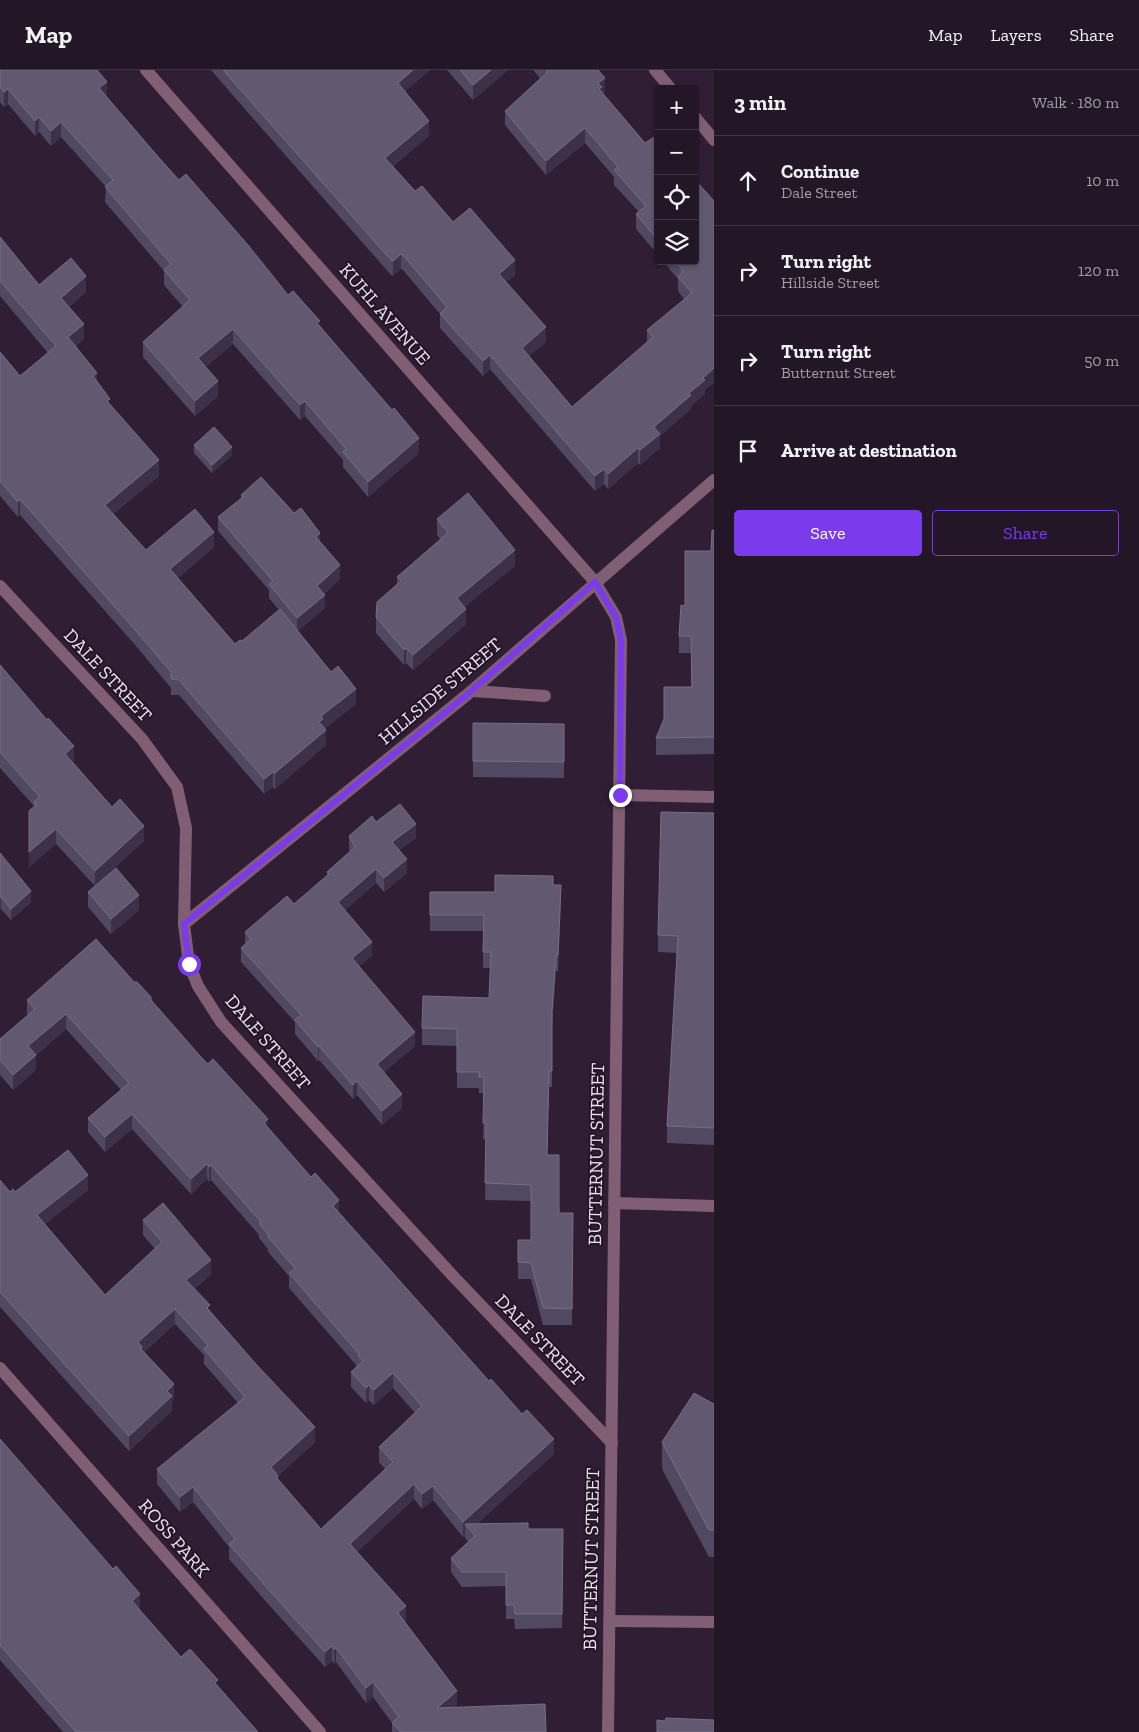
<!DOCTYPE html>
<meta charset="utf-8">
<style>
:root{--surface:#231627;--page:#2f2333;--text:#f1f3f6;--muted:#a39fa7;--line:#403544;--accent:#7c3aed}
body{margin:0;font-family:"Zilla Slab",serif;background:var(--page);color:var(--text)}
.controls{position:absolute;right:15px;top:15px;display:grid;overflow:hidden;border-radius:5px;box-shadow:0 1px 4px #0004}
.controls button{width:45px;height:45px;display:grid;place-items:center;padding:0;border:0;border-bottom:1px solid var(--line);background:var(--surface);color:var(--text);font:25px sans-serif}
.stop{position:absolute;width:15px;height:15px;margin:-11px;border:4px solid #7c3aed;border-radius:50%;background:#fff}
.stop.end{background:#7c3aed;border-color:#fff;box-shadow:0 1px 5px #0008}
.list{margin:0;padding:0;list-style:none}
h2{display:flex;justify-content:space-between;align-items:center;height:65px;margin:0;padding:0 20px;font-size:21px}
h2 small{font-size:16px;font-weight:400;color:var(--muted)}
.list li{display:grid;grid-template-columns:32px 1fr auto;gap:15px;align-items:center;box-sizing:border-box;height:90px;padding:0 20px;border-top:1px solid var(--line)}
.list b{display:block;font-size:19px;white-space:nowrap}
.list p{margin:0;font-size:16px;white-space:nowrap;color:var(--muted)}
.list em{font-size:16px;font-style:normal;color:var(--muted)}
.actions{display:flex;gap:10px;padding:15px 20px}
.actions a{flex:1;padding:11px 0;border:1px solid var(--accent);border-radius:5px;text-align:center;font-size:18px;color:var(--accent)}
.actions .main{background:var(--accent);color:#fff}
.icon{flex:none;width:28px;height:28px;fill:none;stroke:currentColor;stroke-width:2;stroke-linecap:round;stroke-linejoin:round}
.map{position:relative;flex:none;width:714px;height:1662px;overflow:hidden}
header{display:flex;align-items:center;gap:30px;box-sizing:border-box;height:70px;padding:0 25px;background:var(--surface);border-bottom:1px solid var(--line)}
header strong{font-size:24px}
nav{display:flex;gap:28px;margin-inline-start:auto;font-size:18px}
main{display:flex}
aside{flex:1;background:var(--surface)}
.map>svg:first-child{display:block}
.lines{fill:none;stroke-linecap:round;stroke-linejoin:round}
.minor{stroke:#805f75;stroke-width:12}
.wall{fill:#514961}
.shaded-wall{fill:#3c3148}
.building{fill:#625970;stroke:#776e84}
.route{stroke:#7c3aed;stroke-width:6}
.labels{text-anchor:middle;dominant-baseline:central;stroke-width:4;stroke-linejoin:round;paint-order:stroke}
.street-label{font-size:19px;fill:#ede2f0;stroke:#251529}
</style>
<header>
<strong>Map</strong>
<nav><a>Map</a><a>Layers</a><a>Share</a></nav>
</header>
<main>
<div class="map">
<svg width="714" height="1662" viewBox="0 0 714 1662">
<rect width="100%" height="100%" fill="#2f1e34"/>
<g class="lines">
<!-- minor -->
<g class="minor">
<polyline points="146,0 595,512 616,547 621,570 608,1662"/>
<polyline points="655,0 671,19"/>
<polyline points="695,47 714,70"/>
<polyline points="0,516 142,669 177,717 186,758 184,854 189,894 198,916 221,952 453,1206 612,1373"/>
<polyline points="472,621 545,626"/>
<polyline points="620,725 714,727"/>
<polyline points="184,854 468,624 714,410"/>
<polyline points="614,1133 714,1136"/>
<polyline points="0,1298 320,1662"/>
<polyline points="610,1551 714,1552"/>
</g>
</g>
<!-- wall -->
<g class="wall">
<polygon points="0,0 107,27 179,110 288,225 320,256 419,383 368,427 343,397 343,390 305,346 300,350 233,274 205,297 218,326 195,346 143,287 143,272 183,237 164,215 164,201 105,132 106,117 61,67 51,76 39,62 35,66 8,34 4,37 0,32"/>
<polygon points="211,0 430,0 405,21 429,66 393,96 415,121 453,152 515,205 506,212 546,272 529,286 572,337 647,272 647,260 684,229 678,221 678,209 663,191 695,191 705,324 691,336 691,339 660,366 660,378 640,395 638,393 608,419 604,414 595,421 490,299 483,306 440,258 440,244 403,200 401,199 393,206 391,205 250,45"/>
<polygon points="447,0 508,0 473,30"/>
<polygon points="533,0 598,0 605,22 603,24 645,73 658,68 658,185 636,159 636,144 639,142 614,115 614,107 585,73 546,105 505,55 505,41 540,8"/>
<polygon points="0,167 39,215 86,222 69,237 84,269 76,276 110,335 159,406 113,444 146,480 214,477 178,508 235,574 242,571 279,540 269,528 269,520 218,461 218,447 241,428 241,425 320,472 340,509 324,524 325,538 298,561 356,634 325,658 326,675 275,719 273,717 264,724 179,625 171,625 171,618 136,576 20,445 18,447 0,426 0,282 20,306 48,283 0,226"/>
<polygon points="194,375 232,385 212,403 194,383"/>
<polygon points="437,449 515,496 464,537 466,554 413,600 406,593 404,595 376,563 376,547 397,515 397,507 440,469 437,465"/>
<polygon points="714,460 714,684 656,685 656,668 691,617 691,583 679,583 679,566 685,536 711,481"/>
<polygon points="0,595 74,691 73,692 112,737 144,771 96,814 139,840 111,864 88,837 88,822 95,816 56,774 29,797 29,741 34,737 34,736 0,698"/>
<polygon points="473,653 564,654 564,708 473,707"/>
<polygon points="714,743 714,1075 667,1073 667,1056 677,883 658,882 658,865"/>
<polygon points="376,752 416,768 399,780 407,803 384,822 376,813 345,840 372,886 359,896 415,976 384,1002 402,1038 382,1055 357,1025 353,1029 319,990 318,991 295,964 295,952 241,892 241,878 245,874 245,862 294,834 327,805 327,802 350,782 349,780 349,766"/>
<polygon points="0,783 31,832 11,850 1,839 0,840"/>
<polygon points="553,815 561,831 558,901 556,901 552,957 552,1017 549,1017 547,1085 559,1143 573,1143 572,1255 543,1255 531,1209 518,1209 518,1170 531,1170 531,1131 485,1130 486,1069 483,1069 484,1023 479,1023 479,1018 457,1018 457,976 422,975 422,958 489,928 490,898 483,898 483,861 430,861 430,822 495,822"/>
<polygon points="134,912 151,930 201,987 268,1057 339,1143 554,1384 478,1453 528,1459 563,1459 562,1558 515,1559 514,1549 506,1549 506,1516 462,1517 451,1502 451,1488 468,1472 465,1468 465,1466 463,1467 433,1430 422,1439 414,1429 357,1482 406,1551 404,1552 457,1635 454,1638 546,1662 392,1662 392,1653 373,1627 366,1633 336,1592 334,1594 332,1591 325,1597 269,1535 229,1489 229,1477 193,1432 180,1442 157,1414 157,1399 238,1333 204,1294 204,1285 175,1254 144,1282 174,1329 172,1331 172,1341 129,1381 0,1237 0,1110 10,1122 88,1120 45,1154 105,1225 155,1179 143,1165 143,1150 211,1204 194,1219 210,1241 315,1372 278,1406 278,1410 321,1459 385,1399 379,1392 379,1377 415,1343 393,1318 374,1335 369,1330 366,1333 351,1317 351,1302 357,1296 289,1218 289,1206 268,1182 268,1179 259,1168 259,1165 211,1110 209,1112 207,1109 191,1124 132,1059 105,1082 88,1062 88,1048 121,1020 66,959 36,985 36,1000 13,1020 0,1005 0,969 28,946 27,944 27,930"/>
<polygon points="714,1334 714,1487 709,1487 662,1399 662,1372"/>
<polygon points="0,1369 140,1539 139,1539 181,1587 218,1616 258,1662 63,1662 0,1590"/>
</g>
<!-- shaded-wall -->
<g class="shaded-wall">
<polygon points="413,0 430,0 398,27 398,13"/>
<polygon points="491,0 508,0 473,30 473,15"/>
<polygon points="605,8 605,22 602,25 602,32 598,13"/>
<polygon points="107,12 107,27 99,33 99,18"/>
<polygon points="8,19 8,34 4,37 4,22"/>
<polygon points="39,47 39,62 35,66 35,51"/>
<polygon points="429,51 429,66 385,102 385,88"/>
<polygon points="61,52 61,67 51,76 51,61"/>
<polygon points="585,58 585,73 546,105 546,91"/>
<polygon points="401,184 401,199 393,206 393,191"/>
<polygon points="515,190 515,205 499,218 499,204"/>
<polygon points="86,206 86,222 61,244 61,228"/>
<polygon points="84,254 84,269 68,282 68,267"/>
<polygon points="546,257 546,272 522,292 522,278"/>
<polygon points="233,259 233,274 198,303 198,288"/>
<polygon points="490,285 490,299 483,306 483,291"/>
<polygon points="714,298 714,313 705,320 705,324 691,336 691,339 660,366 660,378 640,395 640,380 654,357 689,323 703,308"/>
<polygon points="97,303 97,319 93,306"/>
<polygon points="218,311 218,326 195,346 195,331"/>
<polygon points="305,331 305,346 300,350 300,335"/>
<polygon points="419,368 419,383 368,427 368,412"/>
<polygon points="232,377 232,385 212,403 212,395"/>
<polygon points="638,378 638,393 608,419 608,404"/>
<polygon points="159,390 159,406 105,450 105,435"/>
<polygon points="604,399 604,414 595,421 595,406"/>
<polygon points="20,429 20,445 18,447 18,432"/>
<polygon points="214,462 214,477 170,515 170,499"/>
<polygon points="320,463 320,477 316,467"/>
<polygon points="515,480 515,496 457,543 457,528"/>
<polygon points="340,495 340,509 317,530 317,516"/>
<polygon points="325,525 325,538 297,562 297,548"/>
<polygon points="466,539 466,554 413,600 413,585"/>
<polygon points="406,578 406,593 404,595 404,580"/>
<polygon points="356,619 356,634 323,659 326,660 326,675 275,719 275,703 319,652 321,646"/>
<polygon points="74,676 74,691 65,699 65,684"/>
<polygon points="273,702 273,717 264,724 264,709"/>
<polygon points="416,754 416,768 392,786 392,772"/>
<polygon points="144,756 144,771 95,816 95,801"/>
<polygon points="56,759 56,774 29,797 29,782"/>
<polygon points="407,789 407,803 384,822 384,808"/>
<polygon points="376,799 376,813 338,846 338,832"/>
<polygon points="561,815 561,831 558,901 558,885"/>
<polygon points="31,821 31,832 11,850 11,839"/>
<polygon points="139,825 139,840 111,864 111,849"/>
<polygon points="1,827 1,839 0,840 0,828"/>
<polygon points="372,872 372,886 352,902 352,888"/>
<polygon points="556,885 556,901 552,957 552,941"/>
<polygon points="66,944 66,959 28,991 28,976"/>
<polygon points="415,962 415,976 377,1008 377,994"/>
<polygon points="319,976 319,990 318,991 318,977"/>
<polygon points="36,985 36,1000 13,1020 13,1005"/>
<polygon points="357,1011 357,1025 353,1029 353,1015"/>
<polygon points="402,1024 402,1038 382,1055 382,1041"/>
<polygon points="132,1044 132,1059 105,1082 105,1067"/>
<polygon points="268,1049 268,1064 264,1053"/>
<polygon points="207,1094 207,1109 191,1124 191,1109"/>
<polygon points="211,1095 211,1110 209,1112 209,1097"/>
<polygon points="88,1105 88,1120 37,1160 37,1145"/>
<polygon points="339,1130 339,1145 333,1136"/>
<polygon points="211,1190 211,1204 186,1225 186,1210"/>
<polygon points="175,1239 175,1254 142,1283 138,1272"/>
<polygon points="393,1303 393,1318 374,1335 374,1320"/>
<polygon points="174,1314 174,1329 172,1331 172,1341 129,1381 129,1366 167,1321"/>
<polygon points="369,1315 369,1330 366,1333 366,1318"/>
<polygon points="315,1357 315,1372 271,1412 271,1397"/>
<polygon points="554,1369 554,1384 470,1460 465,1454 465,1466 463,1467 463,1452"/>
<polygon points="414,1414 414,1429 350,1489 350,1474"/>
<polygon points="433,1416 433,1430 422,1439 422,1424"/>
<polygon points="193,1417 193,1432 180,1442 180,1427"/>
<polygon points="140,1524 140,1539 132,1546 132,1531"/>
<polygon points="406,1536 406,1551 398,1558 398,1543"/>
<polygon points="332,1576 332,1591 325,1597 325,1582"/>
<polygon points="336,1578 336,1592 334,1594 334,1579"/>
<polygon points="373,1612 373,1627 366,1633 366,1618"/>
<polygon points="457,1621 457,1635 437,1653 437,1638"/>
</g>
<!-- building -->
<g class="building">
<polygon points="0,0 97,0 107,12 99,18 158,87 179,110 186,104 248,175 288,225 293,221 320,251 317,253 392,340 394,338 419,368 368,412 343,382 346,379 305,331 300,335 233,259 198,288 218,311 195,331 143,272 190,230 164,200 171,194 105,117 113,110 61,52 51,61 39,47 35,51 8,19 4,22 0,17"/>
<polygon points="223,0 413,0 398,13 429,51 385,88 415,121 422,116 453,152 470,138 515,190 499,204 546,257 522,278 572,337 653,267 647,260 692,223 678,207 682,203 682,199 675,191 695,191 695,110 714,131 714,298 703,308 705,310 689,323 691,325 654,357 660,364 640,380 638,378 608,404 604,399 595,406 490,285 483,291 440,244 447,237 403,185 401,184 393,191 391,190"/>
<polygon points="460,0 491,0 473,15"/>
<polygon points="546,0 598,0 605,8 598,13 602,17 599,19 645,73 656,66 658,68 658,170 636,144 646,136 614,100 618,97 585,58 546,91 505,41 548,2"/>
<polygon points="0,167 39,215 71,188 86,206 61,228 84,254 68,267 97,303 93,306 110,329 107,331 159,390 105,435 146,480 195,439 214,462 170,499 235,574 240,570 242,571 280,539 331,602 338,596 356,619 321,646 323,649 319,652 326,660 275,703 273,702 264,709 179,610 171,609 171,602 136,561 20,429 18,432 0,411 0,282 20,306 56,276 0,211"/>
<polygon points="214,357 232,377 212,395 194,375"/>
<polygon points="261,407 294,443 301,438 320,463 316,467 340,495 317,516 325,525 297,548 269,514 273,511 218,447 243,427 241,425"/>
<polygon points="468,423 515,480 457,528 466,539 413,585 406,578 404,580 376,547 377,532 401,511 397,507 448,463 437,449"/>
<polygon points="712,460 714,460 714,667 656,668 664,649 664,617 692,617 691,566 679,566 681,535 685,536 685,481 711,481"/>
<polygon points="0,595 47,650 48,648 74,676 65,684 112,737 120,729 144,756 95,801 56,759 29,782 29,741 36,735 34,732 40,727 0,682"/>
<polygon points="473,653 564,654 564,692 473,691"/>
<polygon points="400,734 416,754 392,772 407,789 384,808 376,799 338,832 372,872 352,888 415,962 377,994 402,1024 382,1041 357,1011 353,1015 319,976 318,977 295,950 301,945 241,878 251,869 245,862 287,826 294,834 329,804 327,802 355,777 349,766 372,746 376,752"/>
<polygon points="661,742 714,743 714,1058 667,1056 678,866 658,865"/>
<polygon points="0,783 31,821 11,839 1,827 0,828"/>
<polygon points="116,798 139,825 111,849 88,822"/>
<polygon points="495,805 553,806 553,815 561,815 558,885 556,885 552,941 552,1001 549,1001 547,1085 559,1085 559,1143 573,1143 572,1239 543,1238 531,1193 518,1192 518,1170 531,1170 531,1115 485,1113 486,1053 483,1053 484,1007 479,1007 479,1002 457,1002 457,959 422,958 423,926 489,928 491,882 483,882 484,845 430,845 430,822 495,822"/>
<polygon points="96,869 134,912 137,912 151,927 151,930 201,987 208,994 213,989 268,1049 264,1053 311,1107 315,1103 339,1130 333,1136 489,1311 491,1309 522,1344 527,1340 554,1369 463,1452 433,1416 422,1424 414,1414 350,1474 406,1536 398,1543 457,1621 437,1638 545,1634 546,1662 401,1662 392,1653 399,1647 373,1612 366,1618 336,1578 334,1579 332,1576 325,1582 269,1520 229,1474 235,1469 193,1417 180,1427 157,1399 245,1327 204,1279 208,1275 175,1239 138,1272 142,1277 141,1279 174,1314 167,1321 172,1326 129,1366 0,1222 0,1110 10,1122 13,1119 15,1122 68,1080 88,1105 37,1145 105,1225 162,1172 143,1150 163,1133 211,1190 186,1210 210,1235 207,1238 255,1293 315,1357 271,1397 278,1406 277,1408 321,1459 393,1392 379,1377 422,1336 393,1303 374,1320 369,1315 366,1318 351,1302 363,1291 358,1286 359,1284 289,1203 295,1198 268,1167 269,1166 259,1153 261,1152 211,1095 209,1097 207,1094 191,1109 132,1044 105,1067 88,1048 129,1013 66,944 28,976 36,985 13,1005 0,990 0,969 35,939 27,930"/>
<polygon points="694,1323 714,1334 714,1460 709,1460 662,1372"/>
<polygon points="0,1369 113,1499 116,1496 140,1524 132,1531 181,1587 190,1579 218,1610 215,1613 258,1662 76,1662 0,1575"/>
<polygon points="528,1453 528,1459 563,1459 562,1544 515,1544 514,1535 506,1535 506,1502 462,1502 451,1488 475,1466 465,1454"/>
<polygon points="666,1648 714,1650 714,1662 657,1662 657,1650 665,1651"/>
</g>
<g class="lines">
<!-- route -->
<polyline class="route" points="189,894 184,854 468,624 595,512 616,547 621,570 620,725"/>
</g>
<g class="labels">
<!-- street labels -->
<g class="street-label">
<text transform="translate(385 244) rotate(49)">KUHL AVENUE</text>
<text transform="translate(108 605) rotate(47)">DALE STREET</text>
<text transform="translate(440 621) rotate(-40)">HILLSIDE STREET</text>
<text transform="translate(268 972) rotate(49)">DALE STREET</text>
<text transform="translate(596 1084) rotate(-89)">BUTTERNUT STREET</text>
<text transform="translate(540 1270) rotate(46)">DALE STREET</text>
<text transform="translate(174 1468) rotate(49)">ROSS PARK</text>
<text transform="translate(591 1489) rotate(-89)">BUTTERNUT STREET</text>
</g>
</g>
</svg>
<div class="controls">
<button>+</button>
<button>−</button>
<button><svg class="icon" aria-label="locate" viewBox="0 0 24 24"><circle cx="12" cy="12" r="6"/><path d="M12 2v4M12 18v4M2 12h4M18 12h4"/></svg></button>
<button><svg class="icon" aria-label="layers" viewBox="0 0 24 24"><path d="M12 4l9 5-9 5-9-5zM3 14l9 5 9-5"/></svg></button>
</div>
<div class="stop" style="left:189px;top:894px"></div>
<div class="stop end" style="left:620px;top:725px"></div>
</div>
<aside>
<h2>3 min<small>Walk · 180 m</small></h2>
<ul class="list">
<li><svg class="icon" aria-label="ahead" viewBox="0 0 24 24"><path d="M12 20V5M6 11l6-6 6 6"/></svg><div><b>Continue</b><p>Dale Street</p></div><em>10 m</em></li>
<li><svg class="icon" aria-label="right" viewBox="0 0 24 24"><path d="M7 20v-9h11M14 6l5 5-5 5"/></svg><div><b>Turn right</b><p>Hillside Street</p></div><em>120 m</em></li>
<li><svg class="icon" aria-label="right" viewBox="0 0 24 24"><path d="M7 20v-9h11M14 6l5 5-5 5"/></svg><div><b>Turn right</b><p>Butternut Street</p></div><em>50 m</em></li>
<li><svg class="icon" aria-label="arrive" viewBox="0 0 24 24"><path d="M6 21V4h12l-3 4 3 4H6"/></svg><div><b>Arrive at destination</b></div></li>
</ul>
<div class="actions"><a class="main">Save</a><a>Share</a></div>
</aside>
</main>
